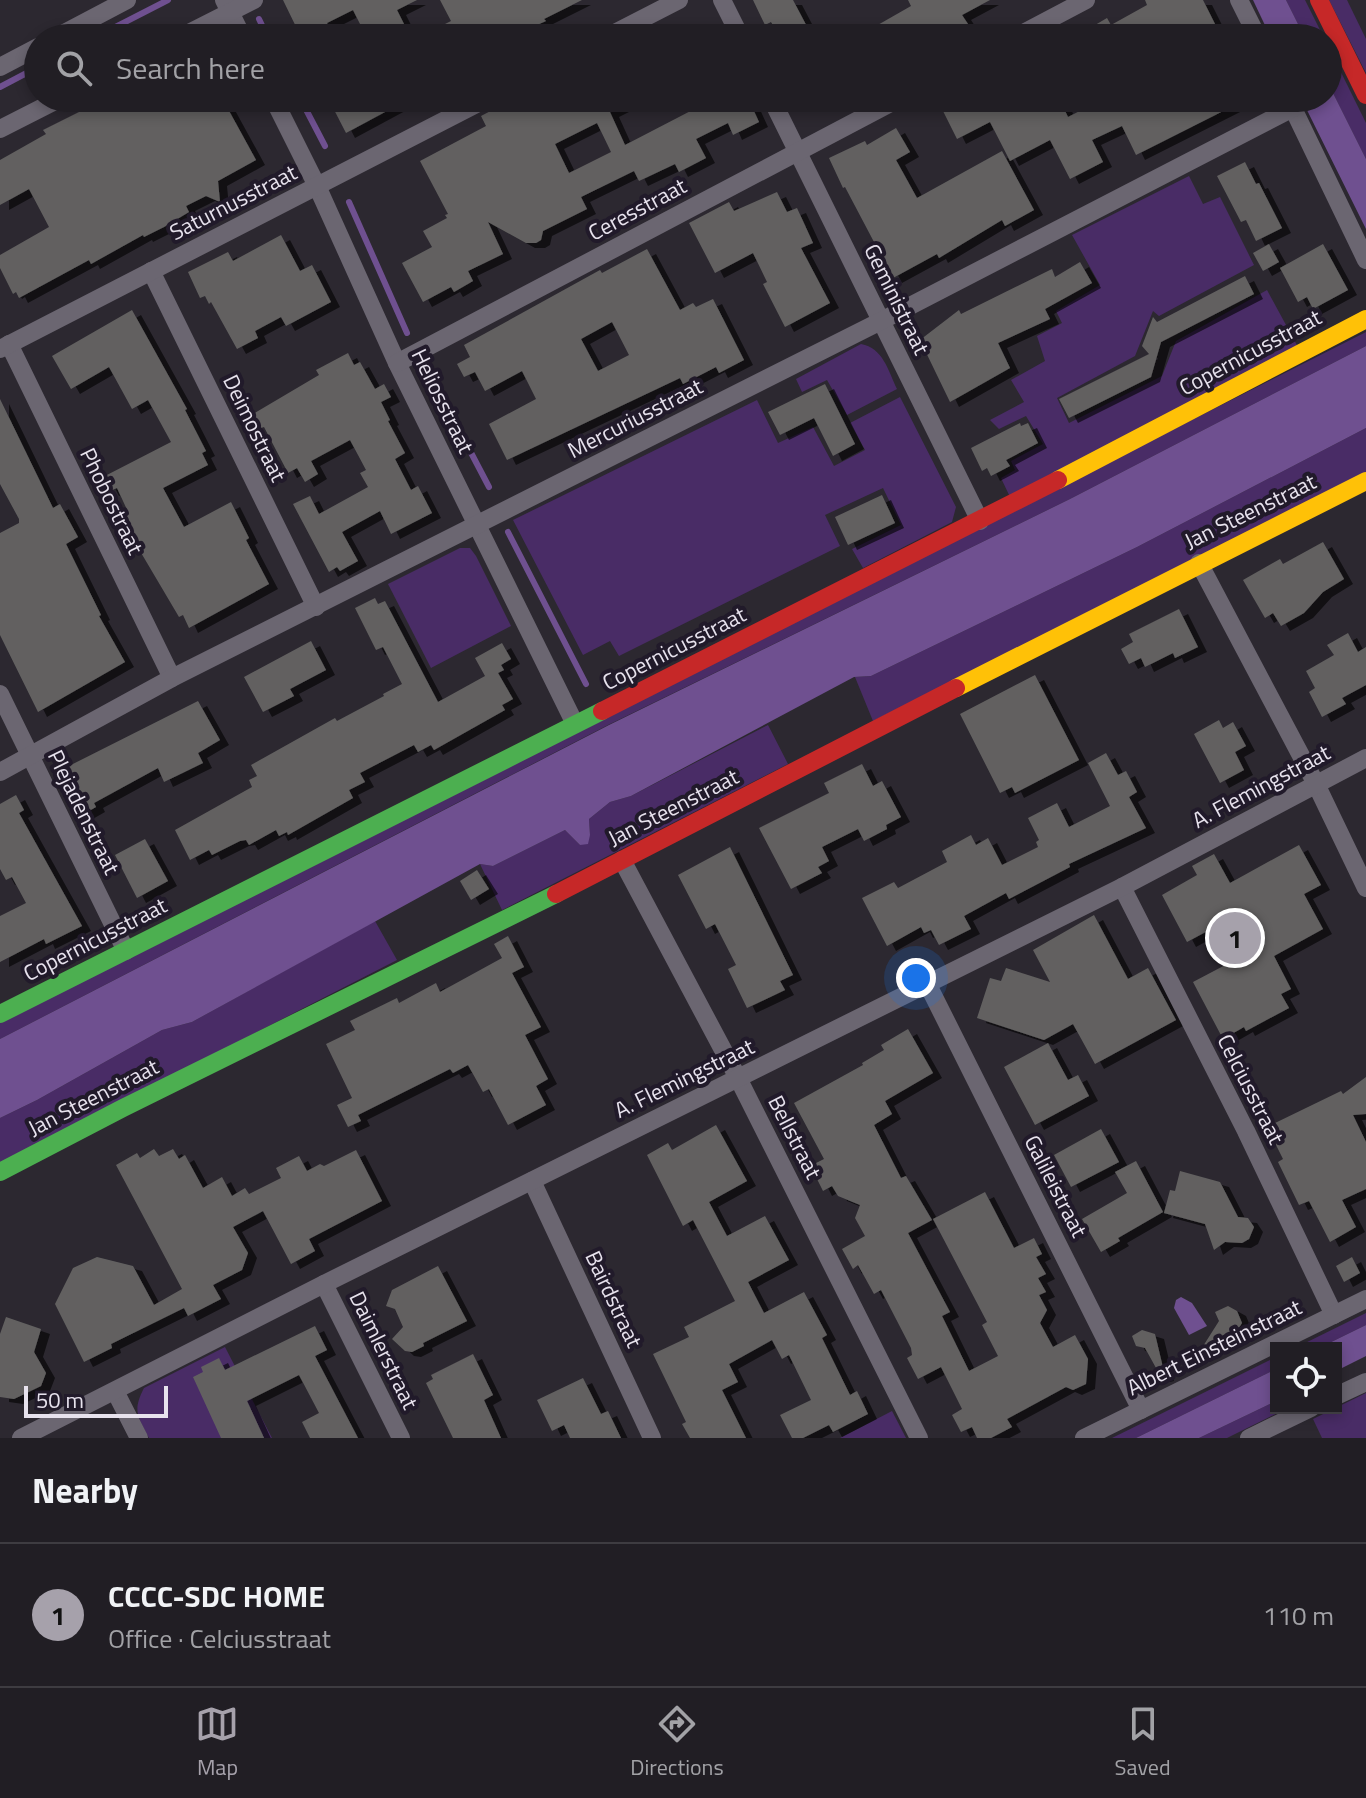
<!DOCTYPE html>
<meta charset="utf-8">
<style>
:root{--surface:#211e24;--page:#2d2b31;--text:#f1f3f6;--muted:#a2a2a6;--line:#3e3c41;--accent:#a6a1ab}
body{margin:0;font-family:"Titillium Web",sans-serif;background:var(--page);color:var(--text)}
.controls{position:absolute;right:24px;bottom:24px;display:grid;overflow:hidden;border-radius:0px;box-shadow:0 4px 12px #0003}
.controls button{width:72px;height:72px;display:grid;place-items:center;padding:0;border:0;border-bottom:2px solid var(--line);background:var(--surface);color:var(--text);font:40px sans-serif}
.scale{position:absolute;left:24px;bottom:20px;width:144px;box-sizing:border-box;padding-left:8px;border:4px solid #e7e2ed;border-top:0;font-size:22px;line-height:28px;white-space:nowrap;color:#e7e2ed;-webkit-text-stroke:6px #211a2a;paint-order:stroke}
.you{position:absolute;left:916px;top:978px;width:28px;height:28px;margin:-20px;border:6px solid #fff;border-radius:50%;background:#1a73e8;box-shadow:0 0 0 12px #1a73e833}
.badge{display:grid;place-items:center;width:52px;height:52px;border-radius:50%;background:var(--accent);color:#111;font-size:26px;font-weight:700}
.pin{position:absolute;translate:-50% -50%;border:4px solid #fff;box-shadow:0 2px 8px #0006}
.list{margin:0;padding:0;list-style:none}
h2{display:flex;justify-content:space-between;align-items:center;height:104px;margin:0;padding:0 32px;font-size:34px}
h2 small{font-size:26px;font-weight:400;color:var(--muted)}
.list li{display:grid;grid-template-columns:52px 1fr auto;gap:24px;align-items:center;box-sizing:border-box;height:144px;padding:0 32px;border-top:2px solid var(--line)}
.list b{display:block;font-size:30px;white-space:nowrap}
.list p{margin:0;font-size:26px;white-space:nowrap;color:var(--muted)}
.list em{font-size:26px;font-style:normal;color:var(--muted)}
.icon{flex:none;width:44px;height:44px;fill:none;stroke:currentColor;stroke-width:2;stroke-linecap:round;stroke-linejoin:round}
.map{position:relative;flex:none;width:1366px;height:1438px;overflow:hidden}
.search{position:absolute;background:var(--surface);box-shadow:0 4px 12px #0003;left:24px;right:24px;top:24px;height:88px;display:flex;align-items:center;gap:20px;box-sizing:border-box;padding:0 28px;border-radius:44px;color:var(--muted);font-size:30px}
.sheet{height:248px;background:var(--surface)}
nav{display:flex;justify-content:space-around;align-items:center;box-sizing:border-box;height:112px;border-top:2px solid var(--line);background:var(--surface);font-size:22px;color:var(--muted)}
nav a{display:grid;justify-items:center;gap:4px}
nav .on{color:var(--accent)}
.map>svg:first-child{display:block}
.green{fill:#492c66}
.water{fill:#6f5090}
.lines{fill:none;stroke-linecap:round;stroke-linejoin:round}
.stream{stroke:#6f5090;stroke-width:6}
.building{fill:#626160;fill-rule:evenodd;filter:url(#shadow)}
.street{stroke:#6b6671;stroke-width:18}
.fast{stroke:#4caf50;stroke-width:18}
.slow{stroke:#ffc107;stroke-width:18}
.jam{stroke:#c62828;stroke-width:18}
.labels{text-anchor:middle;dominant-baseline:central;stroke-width:8;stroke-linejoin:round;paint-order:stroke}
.street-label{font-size:22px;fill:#e7e2ed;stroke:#211a2a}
</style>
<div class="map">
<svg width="1366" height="1438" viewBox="0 0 1366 1438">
<defs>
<filter id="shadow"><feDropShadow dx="9" dy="5" stdDeviation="0" flood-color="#0009"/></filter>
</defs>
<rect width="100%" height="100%" fill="#2c2830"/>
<!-- green -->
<g class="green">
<polygon points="1286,0 1305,0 1324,38 1305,38"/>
<polygon points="1329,0 1347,0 1366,39 1366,73"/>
<polygon points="1328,46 1366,123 1366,159 1328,83"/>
<polygon points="1189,176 1203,204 1220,197 1254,265 1159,316 1153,311 1135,356 1057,398 1069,423 1162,376 1176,341 1267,290 1298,347 1010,497 1001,478 1015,470 1011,461 1043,444 1026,416 999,429 990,420 1024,402 1011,380 1045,361 1037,336 1062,323 1056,311 1100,285 1072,235"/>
<polygon points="1366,332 1366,346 1070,499 608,725 0,1039 0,1022"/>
<path d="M861 344C883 348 888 370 897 389L847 415 827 380 802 392 796 379Z"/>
<polygon points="900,397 956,507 952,522 863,568 852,549 901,525 883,488 825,515 840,546 619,656 610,641 583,655 513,520 757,400 778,443 813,427 834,466 865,450 850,423"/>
<polygon points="1366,428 1366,473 873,721 855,677 871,676 1137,547"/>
<polygon points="460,548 470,548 476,556 511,626 431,668 388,584"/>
<polygon points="768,725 788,764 502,910 480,864 493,866 565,830 580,845 590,835 589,819 610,802 631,796"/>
<polygon points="375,921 397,960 0,1164 0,1118 37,1100 162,1030 192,1022"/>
<polygon points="1366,1313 1366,1325 1319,1348 1295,1348"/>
<path d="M225 1347 272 1438H149C138 1417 132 1411 144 1388Z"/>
<polygon points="1276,1357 1276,1369 1136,1438 1112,1438"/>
<polygon points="1366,1393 1366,1438 1322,1438 1313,1419"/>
<polygon points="1276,1401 1276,1408 1288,1408 1227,1438 1199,1438"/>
<polygon points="892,1411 906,1438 840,1438"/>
</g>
<!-- water -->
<g class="water">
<polygon points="1253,0 1286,0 1305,38 1271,38"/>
<polygon points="1328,83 1366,159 1366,229 1301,98 1328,98"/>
<polygon points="1366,346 1366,428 1137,547 871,676 854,677 631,796 610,802 589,819 590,835 588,844 580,845 565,830 493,866 480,864 192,1022 162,1030 37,1100 0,1118 0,1039 609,725 1070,499"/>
<polygon points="1181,1297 1192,1303 1207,1326 1189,1335 1174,1308 1176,1300"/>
<polygon points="1366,1325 1366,1356 1336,1371 1336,1348 1319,1348"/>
<polygon points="1276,1369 1276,1401 1199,1438 1136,1438"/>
</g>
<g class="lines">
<!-- stream -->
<g class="stream">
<polyline points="259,19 268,38"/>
<polyline points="94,38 168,0"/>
<polyline points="0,87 38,67"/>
<polyline points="300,98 325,146"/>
<polyline points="349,202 407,333"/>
<polyline points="424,363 489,487"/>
<polyline points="508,532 586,684"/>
</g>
</g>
<!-- building -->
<g class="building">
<polygon points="283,0 417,0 397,10 411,38 367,38 353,10 327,23 334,38 315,38 312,31 301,37"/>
<polygon points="440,0 582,0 544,19 546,21 537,25 544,38 417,38 451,21"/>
<polygon points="753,0 793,0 813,38 780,38 771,22 765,25"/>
<polygon points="908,0 990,0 962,15 968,24 945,36 943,32 933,38 855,38 911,6"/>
<polygon points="1145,0 1203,0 1222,38 1073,38 1107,18 1111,25 1147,5"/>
<polygon points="107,98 222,98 256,160 218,181 220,202 206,196 186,206 189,212 164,227 144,237 143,235 91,264 89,260 19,298 16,292 13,294 0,268 0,255 49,227 29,189 0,205 0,160 46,134 43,130"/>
<polygon points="328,98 411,98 346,133"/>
<path d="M515 98H638L610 112 625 145 704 104 701 98H748L759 122 733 135 728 123 696 139 706 158 679 172 675 164 639 181 634 171 581 197 587 209 543 231 541 240 536 243H526L488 222 503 254 468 271 473 281 454 292 451 287 423 302 402 263 432 247 423 231 447 218 445 215 448 214 420 161 486 126 481 116ZM597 123 611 152 569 173 555 144Z"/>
<polygon points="964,98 1059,98 1068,117 1105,98 1249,98 1136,155 1122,126 1092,140 1103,162 1070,179 1050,140 1010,161 990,122 957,139 942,109"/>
<polygon points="896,128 910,152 896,160 917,198 1002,151 1034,210 1005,226 1002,220 939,258 937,254 893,278 845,187 843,188 829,158 865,141 867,145"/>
<polygon points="1245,162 1256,184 1259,183 1282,228 1256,241 1246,220 1241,222 1217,176"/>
<polygon points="777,192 787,212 797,208 813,243 801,248 830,303 785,327 763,284 767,282 753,253 715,273 689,223 729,202 734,211"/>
<polygon points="281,235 300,271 312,265 331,302 286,326 281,317 255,331 258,338 237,349 211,302 209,304 205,296 200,298 188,272 228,252 233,261"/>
<polygon points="1269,244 1279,262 1263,271 1253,253"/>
<polygon points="1323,244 1348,290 1313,309 1307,297 1298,302 1280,268"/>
<path d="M647 249 680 310 693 303 696 307 713 299 744 360 719 373 716 367 683 384 680 378 507 460 489 424 536 399 522 371 485 391 475 372 464 377 457 364 470 357 464 345 600 270 602 273ZM612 322 629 355 598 371 581 339Z"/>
<polygon points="1080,262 1092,283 1045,309 1050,319 998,343 1010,368 950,402 920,340 959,310 961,314 1052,269 1055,277"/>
<polygon points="1245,276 1254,294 1161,342 1151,377 1069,418 1059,399 1149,354 1142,346 1153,317 1157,322"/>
<polygon points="132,310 187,409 185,410 206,451 202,453 208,465 163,488 184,527 231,502 249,538 246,540 269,584 189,628 183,615 179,617 140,551 137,553 124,530 128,528 122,518 129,514 117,488 110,491 103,477 171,442 148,400 132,409 109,367 71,389 52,356"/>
<polygon points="348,353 354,365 360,362 375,389 384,384 391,397 381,402 390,420 388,421 405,453 395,459 411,490 418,486 432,513 391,534 380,511 342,532 358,561 340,571 337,567 329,572 293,504 310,496 319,514 368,487 360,473 366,470 350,440 311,461 318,474 305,482 297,468 288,473 264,427 261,428 253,414 319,375 316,370"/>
<polygon points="825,384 855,444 833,456 814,418 780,435 768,412"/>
<polygon points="0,399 53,508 60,504 78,537 66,544 101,615 99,616 125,662 38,712 0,635 0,533 19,523 19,519 0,484"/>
<polygon points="1020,423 1021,426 1028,423 1038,443 1006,460 1010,466 991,476 987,468 982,471 971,448"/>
<polygon points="882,495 895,523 848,545 835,517"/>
<polygon points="1323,542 1344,579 1323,592 1304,613 1281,626 1273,613 1265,618 1243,580 1280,559 1283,564"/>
<polygon points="375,598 378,604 385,601 438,702 485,676 475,658 502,643 511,659 501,665 504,670 498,673 513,699 502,705 505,710 434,750 431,745 418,752 414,745 360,773 365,782 349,790 353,798 288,835 287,832 279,836 276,830 249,845 246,840 240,841 212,855 209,850 190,860 175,830 252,787 249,780 257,776 251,765 335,718 337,721 384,696 383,694 402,684 383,647 376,650 355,608"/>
<polygon points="1179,609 1198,647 1175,658 1173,653 1145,667 1141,658 1129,664 1121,649 1133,642 1129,634"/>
<polygon points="1348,633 1358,652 1366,647 1366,685 1342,698 1346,704 1322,717 1309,692 1315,688 1306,671 1334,655 1327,645"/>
<polygon points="311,641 326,670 290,689 294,696 263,712 244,677"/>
<polygon points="1035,675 1079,760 1015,793 1012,787 1000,793 960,714"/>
<polygon points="198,701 220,740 198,753 203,763 164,782 158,768 94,803 96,807 82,815 59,771"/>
<polygon points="1219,720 1223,728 1233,722 1246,746 1235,752 1244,770 1220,783 1194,734"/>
<polygon points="1106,753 1118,775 1126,771 1137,792 1129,797 1146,828 1069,864 1070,867 1009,899 1006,893 964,916 971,929 939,945 931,930 924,933 921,927 887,946 862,898 894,882 898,888 947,862 942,851 971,835 976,845 988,838 1002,865 1038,847 1036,842 1039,840 1028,818 1057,803 1069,827 1110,806 1088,763"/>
<polygon points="862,764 873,786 882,781 901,817 886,825 887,829 864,841 858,829 822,847 829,861 818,867 822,873 791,889 759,828 829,793 824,783"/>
<polygon points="16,795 24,810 19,813 82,926 46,944 44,939 0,962 0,916 26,903 12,877 6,880 0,869 0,804"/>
<polygon points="145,839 168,881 137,898 115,855"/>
<polygon points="1299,845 1321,885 1304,894 1323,929 1274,956 1291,989 1281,994 1289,1008 1246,1031 1244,1027 1223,1039 1193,982 1231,962 1229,958 1236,955 1220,929 1215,932 1213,928 1187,942 1162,895 1197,875 1192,866 1214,854 1230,883"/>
<polygon points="730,847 793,975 780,981 785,990 747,1008 728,969 736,965 715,924 706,929 678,875"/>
<polygon points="477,870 489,889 471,900 460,881"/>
<polygon points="1094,915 1128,979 1148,968 1176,1020 1095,1064 1073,1024 1044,1040 977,1018 990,978 1001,981 1006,968 1050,982 1033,950"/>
<polygon points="508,936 524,967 512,973 541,1027 525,1035 548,1079 536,1086 546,1105 508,1125 489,1089 483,1092 468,1065 453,1073 450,1069 358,1115 361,1121 348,1127 337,1105 352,1098 326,1044 355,1030 350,1021 397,998 399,1003 436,983 440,992 502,958 494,944"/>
<polygon points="908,1029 933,1073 885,1101 892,1114 874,1125 901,1178 906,1176 932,1220 908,1233 950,1312 942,1316 969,1371 998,1356 982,1325 987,1322 933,1219 985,1192 1014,1248 1034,1238 1042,1254 1036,1257 1046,1274 1038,1278 1046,1292 1039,1295 1047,1310 1040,1323 1053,1347 1075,1335 1088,1359 1086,1384 1073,1390 1066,1387 1007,1419 1012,1427 991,1438 977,1438 972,1427 961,1432 952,1415 962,1409 941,1367 918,1379 907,1358 912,1355 911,1348 881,1290 874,1294 858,1265 853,1269 842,1249 865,1236 855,1218 860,1205 838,1196 832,1186 823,1191 815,1175 819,1173 814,1164 824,1159 794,1103 863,1065 862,1063 884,1050 881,1045"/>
<polygon points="1048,1043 1068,1080 1078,1075 1089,1096 1035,1125 1004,1067"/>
<polygon points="1366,1077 1366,1114 1353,1115 1366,1142 1366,1189 1342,1200 1356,1227 1330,1242 1309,1201 1299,1205 1278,1162 1283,1159 1270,1133 1276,1130 1273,1124 1341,1091 1343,1094"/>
<polygon points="716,1125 747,1181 709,1202 727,1236 765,1216 789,1260 748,1282 764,1313 804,1292 827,1335 822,1338 850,1395 857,1391 868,1414 833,1432 829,1425 803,1438 792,1438 780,1415 811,1400 789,1355 782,1359 772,1340 729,1364 738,1382 722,1390 746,1438 690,1438 682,1424 686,1422 653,1354 689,1337 684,1327 735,1301 693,1220 683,1226 647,1155 668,1143 672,1150"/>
<polygon points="1101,1129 1119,1162 1071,1187 1054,1155"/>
<polygon points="154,1149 159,1156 173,1149 179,1159 185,1155 203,1188 222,1177 232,1196 245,1188 249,1194 281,1178 276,1168 299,1156 307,1171 320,1164 324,1166 356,1150 382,1201 309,1239 315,1251 291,1264 263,1211 233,1227 248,1253 242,1270 213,1285 221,1299 188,1316 184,1308 111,1344 112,1348 84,1362 55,1304 73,1268 97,1257 133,1266 154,1305 182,1289 116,1165 137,1153 140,1158"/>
<polygon points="1136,1161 1163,1212 1118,1238 1120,1241 1101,1252 1082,1219 1127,1193 1115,1172"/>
<polygon points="1180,1171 1220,1182 1238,1217 1248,1218 1254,1227 1249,1239 1242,1243 1225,1242 1214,1250 1205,1224 1164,1213 1170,1190 1175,1191"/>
<polygon points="1352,1257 1360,1273 1344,1282 1336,1266"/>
<polygon points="438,1266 467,1321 423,1343 424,1346 412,1352 405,1351 392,1339 403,1327 395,1309 386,1306 392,1290"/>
<polygon points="1228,1306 1237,1311 1242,1323 1235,1334 1200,1351 1219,1321 1215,1312"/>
<polygon points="6,1317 41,1329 34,1352 46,1373 41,1386 14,1399 0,1397 0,1334"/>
<polygon points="315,1326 327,1350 315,1356 358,1438 310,1438 302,1422 319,1413 299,1375 247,1401 264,1438 221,1438 193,1377 203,1372 201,1367 219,1358 225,1370"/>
<polygon points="1142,1330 1155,1334 1165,1376 1161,1377 1145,1348 1136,1346 1132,1336"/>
<polygon points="473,1354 493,1395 484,1400 501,1438 453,1438 426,1383 433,1379 431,1375"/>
<polygon points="583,1378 601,1414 608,1411 621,1438 570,1438 564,1425 552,1431 537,1400"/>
</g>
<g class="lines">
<!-- street -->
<g class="street">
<polyline points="224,0 243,38"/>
<polyline points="722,0 741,38"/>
<polyline points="1239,0 1258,38"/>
<polyline points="55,38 127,0"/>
<polyline points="179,38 254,0"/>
<polyline points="605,38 679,0"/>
<polyline points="1014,38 1086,0"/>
<polyline points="0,67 38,47"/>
<polyline points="273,98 317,186 397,363 575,724"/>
<polyline points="771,98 980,521"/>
<polyline points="1288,98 1366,260"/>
<polyline points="0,129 61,98"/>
<polyline points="151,271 316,607"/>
<polyline points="9,344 172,678"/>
<polyline points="0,349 488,98"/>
<polyline points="397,363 900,98"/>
<polyline points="1199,563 1316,784 1366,888"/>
<polyline points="0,694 126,951"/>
<polyline points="0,772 172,678 881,321 1293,108"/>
<polyline points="622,860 738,1078 919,1438"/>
<polyline points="1122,887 1246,1131 1334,1315"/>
<polyline points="927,983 1141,1410"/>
<polyline points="532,1181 652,1438"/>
<polyline points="324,1284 401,1438"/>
<polyline points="115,1391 139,1438"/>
<polyline points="1336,1396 1366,1382"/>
<polyline points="21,1438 324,1284 1122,887 1366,758"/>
<polyline points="1084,1438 1366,1299"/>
<polyline points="1249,1438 1311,1408"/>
</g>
<!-- fast -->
<g class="fast">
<polyline points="0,1014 602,711"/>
<polyline points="0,1172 123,1108 556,894"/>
</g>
<!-- slow -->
<g class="slow">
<polyline points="1058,480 1366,319"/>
<polyline points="956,688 1366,481"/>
</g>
<!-- jam -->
<g class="jam">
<polyline points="1319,0 1366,95"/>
<polyline points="602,711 1058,480"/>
<polyline points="556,894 956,688"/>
</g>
</g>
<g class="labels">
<!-- street labels -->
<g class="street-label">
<text transform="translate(233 202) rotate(-27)">Saturnusstraat</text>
<text transform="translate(637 209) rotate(-28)">Ceresstraat</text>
<text transform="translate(897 299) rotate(64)">Geministraat</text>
<text transform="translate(1250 352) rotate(-28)">Copernicusstraat</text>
<text transform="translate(443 401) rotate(64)">Heliosstraat</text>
<text transform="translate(635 418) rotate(-27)">Mercuriusstraat</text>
<text transform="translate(255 428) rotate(64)">Deimostraat</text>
<text transform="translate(112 501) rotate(64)">Phobostraat</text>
<text transform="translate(1250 511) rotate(-26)">Jan Steenstraat</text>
<text transform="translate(674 648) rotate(-27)">Copernicusstraat</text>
<text transform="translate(1261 786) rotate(-28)">A. Flemingstraat</text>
<text transform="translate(673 807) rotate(-27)">Jan Steenstraat</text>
<text transform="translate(84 812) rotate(64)">Plejadenstraat</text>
<text transform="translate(95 939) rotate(-27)">Copernicusstraat</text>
<text transform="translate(684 1078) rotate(-26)">A. Flemingstraat</text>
<text transform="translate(1251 1089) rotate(63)">Celciusstraat</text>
<text transform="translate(93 1097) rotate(-27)">Jan Steenstraat</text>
<text transform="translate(795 1137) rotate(63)">Bellstraat</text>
<text transform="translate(1056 1186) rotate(63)">Galileistraat</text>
<text transform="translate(614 1299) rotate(65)">Bairdstraat</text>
<text transform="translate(1214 1347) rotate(-26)">Albert Einsteinstraat</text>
<text transform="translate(384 1350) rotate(64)">Daimlerstraat</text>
</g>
</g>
</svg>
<div class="controls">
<button><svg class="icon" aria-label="locate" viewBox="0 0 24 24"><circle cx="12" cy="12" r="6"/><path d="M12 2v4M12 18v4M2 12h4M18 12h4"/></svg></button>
</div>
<div class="scale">50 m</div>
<div class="you"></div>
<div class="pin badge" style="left:1235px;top:938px">1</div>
<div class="search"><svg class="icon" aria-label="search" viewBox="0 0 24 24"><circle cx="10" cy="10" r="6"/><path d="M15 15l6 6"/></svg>Search here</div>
</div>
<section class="sheet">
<h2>Nearby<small></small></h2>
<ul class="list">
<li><span class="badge">1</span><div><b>CCCC-SDC HOME</b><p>Office · Celciusstraat</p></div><em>110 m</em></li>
</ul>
</section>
<nav>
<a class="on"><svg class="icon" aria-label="map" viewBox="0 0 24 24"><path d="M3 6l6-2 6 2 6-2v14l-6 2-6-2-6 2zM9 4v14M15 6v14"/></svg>Map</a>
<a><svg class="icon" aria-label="directions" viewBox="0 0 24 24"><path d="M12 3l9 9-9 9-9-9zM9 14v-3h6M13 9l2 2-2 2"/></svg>Directions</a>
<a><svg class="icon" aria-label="saved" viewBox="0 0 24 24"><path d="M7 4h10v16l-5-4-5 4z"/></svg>Saved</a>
</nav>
